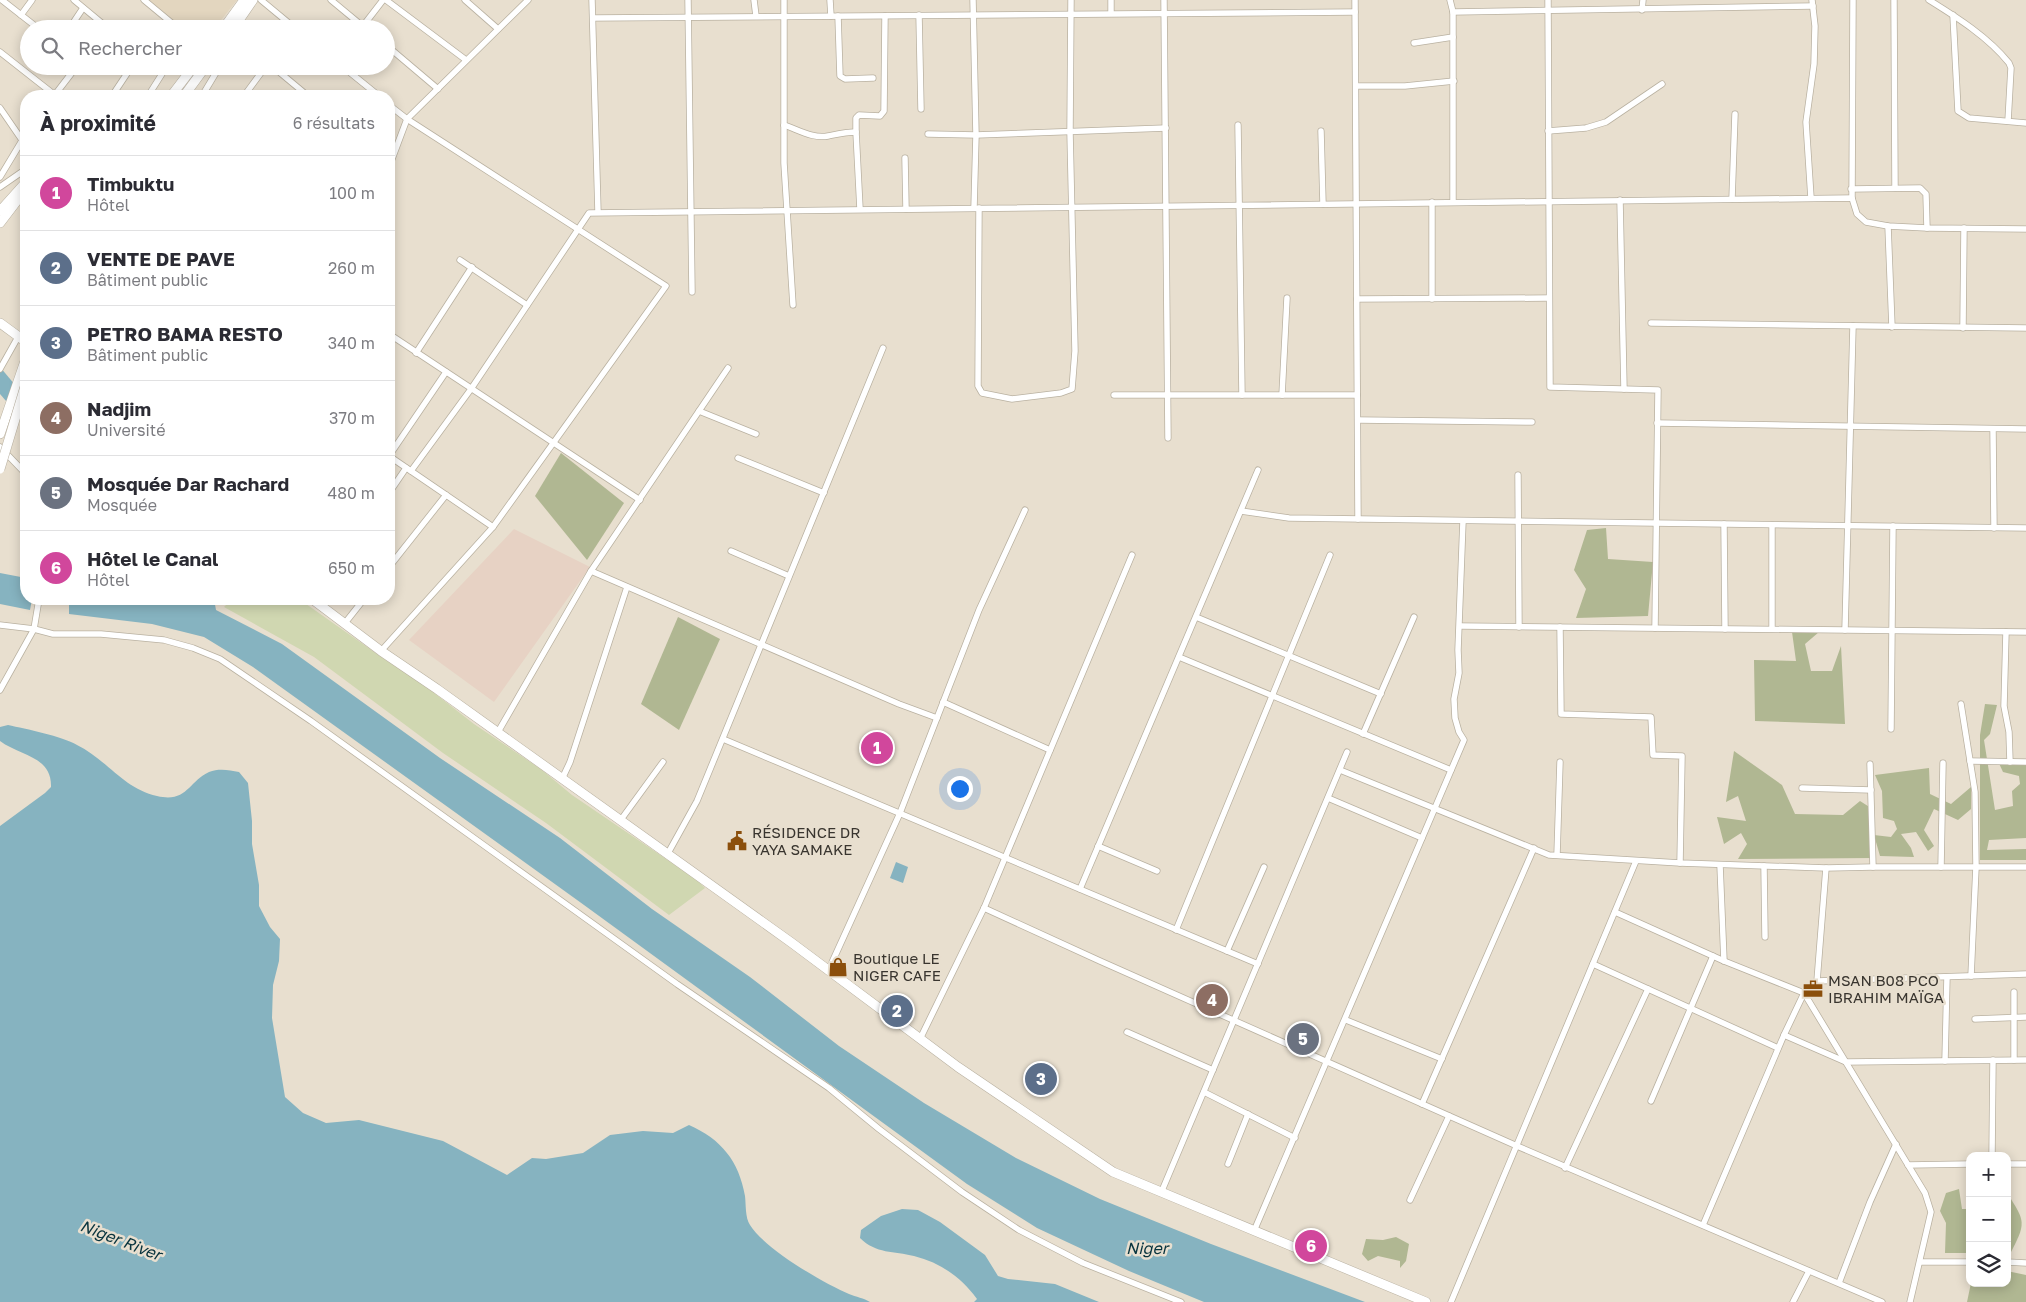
<!DOCTYPE html>
<html lang="fr">
<meta charset="utf-8">
<style>
:root{--surface:#fff;--page:#f7f7f7;--text:#2b2b33;--muted:#7c7c81;--line:#e1e1e2;--accent:#8b4f0c}
body{margin:0;font-family:"Golos Text",sans-serif;background:var(--page);color:var(--text)}
.controls{position:absolute;right:15px;bottom:15px;display:grid;overflow:hidden;border-radius:10px;box-shadow:0 2px 12px #0003}
.controls button{width:45px;height:45px;display:grid;place-items:center;padding:0;border:0;border-bottom:1px solid var(--line);background:var(--surface);color:var(--text);font:25px sans-serif}
.you{position:absolute;left:959px;top:788px;width:18px;height:18px;margin:-12px;border:4px solid #fff;border-radius:50%;background:#1a73e8;box-shadow:0 0 0 8px #1a73e833}
.badge{display:grid;place-items:center;width:32px;height:32px;border-radius:50%;background:var(--accent);color:#fff;font-size:16px;font-weight:700}
.pin{position:absolute;translate:-50% -50%;border:2px solid #fff;box-shadow:0 1px 5px #0006}
.list{margin:0;padding:0;list-style:none}
h2{display:flex;justify-content:space-between;align-items:center;height:65px;margin:0;padding:0 20px;font-size:21px}
h2 small{font-size:16px;font-weight:400;color:var(--muted)}
.list li{display:grid;grid-template-columns:32px 1fr auto;gap:15px;align-items:center;box-sizing:border-box;height:75px;padding:0 20px;border-top:1px solid var(--line)}
.list b{display:block;font-size:19px;white-space:nowrap}
.list p{margin:0;font-size:16px;white-space:nowrap;color:var(--muted)}
.list em{font-size:16px;font-style:normal;color:var(--muted)}
.icon{flex:none;width:28px;height:28px;fill:none;stroke:currentColor;stroke-width:2;stroke-linecap:round;stroke-linejoin:round}
.map{position:relative;flex:none;width:2026px;height:1302px;overflow:hidden}
.search{position:absolute;background:var(--surface);box-shadow:0 2px 12px #0003;left:20px;top:20px;width:375px;height:55px;display:flex;align-items:center;gap:12px;box-sizing:border-box;padding:0 18px;border-radius:28px;color:var(--muted);font-size:19px}
.panel{position:absolute;background:var(--surface);box-shadow:0 2px 12px #0003;left:20px;top:90px;width:375px;height:515px;border-radius:20px}
.map>svg:first-child{display:block}
.built{fill:#e3d6bf}
.education{fill:#e7d2c4}
.green{fill:#d0d7b1}
.forest{fill:#b0b792}
.water{fill:#86b3c0}
.lines{fill:none;stroke-linecap:round;stroke-linejoin:round}
.street-casing{stroke:#b9b1a1;stroke-width:7}
.secondary-casing{stroke:#b9b1a1;stroke-width:10}
.primary-casing{stroke:#b9b1a1;stroke-width:10}
.street{stroke:#fff;stroke-width:5.5}
.secondary{stroke:#fff;stroke-width:9}
.primary{stroke:#fff;stroke-width:9}
.primary-bridge-casing{stroke:#b9b1a1;stroke-width:10;stroke-linecap:butt}
.primary-bridge{stroke:#fff;stroke-width:9}
.labels{text-anchor:middle;dominant-baseline:central;stroke-width:5;stroke-linejoin:round;paint-order:stroke}
.poi-label{font-size:15px;fill:#39352f;stroke:#e8dfcf;text-anchor:start}
.water-label{font-size:16px;font-style:italic;fill:#08343e;stroke:#e8dfcf}
</style>
<div class="map">
<svg width="2026" height="1302" viewBox="0 0 2026 1302">
<rect width="100%" height="100%" fill="#e8dfcf"/>
<!-- built -->
<polygon class="built" points="148,0 237,0 214,29 184,29"/>
<!-- education -->
<polygon class="education" points="514,529 590,567 494,702 409,640"/>
<!-- green -->
<polygon class="green" points="232,599 299,599 387,661 419,681 474,724 542,770 572,795 697,880 705,888 669,915 546,823 443,753 314,657 224,607"/>
<!-- forest -->
<g class="forest">
<polygon points="561,453 624,503 587,560 535,496"/>
<polygon points="1606,528 1608,559 1653,562 1648,616 1576,618 1586,589 1574,570 1587,530"/>
<polygon points="678,617 720,639 679,730 641,704"/>
<polygon points="1792,632 1819,632 1805,644 1811,671 1832,671 1841,646 1845,724 1755,721 1754,660 1796,661"/>
<polygon points="1985,704 1997,705 1990,734 1984,740 1995,810 2013,806 2012,791 2020,784 2019,776 2003,772 1997,759 2026,761 2026,838 1989,840 1987,850 2026,849 2026,860 1980,860 1980,735"/>
<polygon points="1734,751 1782,785 1795,814 1843,815 1860,801 1871,808 1873,858 1738,859 1747,844 1741,833 1724,844 1717,817 1746,821 1738,796 1726,802"/>
<polygon points="1929,768 1930,794 1951,804 1971,787 1971,809 1958,820 1934,809 1924,830 1934,846 1928,851 1916,832 1901,834 1911,848 1914,857 1880,856 1874,835 1891,837 1897,829 1894,821 1883,818 1882,791 1875,775"/>
<polygon points="1959,1189 1962,1209 1970,1209 1970,1253 1945,1253 1946,1223 1940,1211 1946,1193"/>
<path d="M2007 1193C2026 1222 2026 1223 2010 1254H2007Z"/>
<polygon points="1396,1237 1409,1244 1406,1261 1400,1268 1400,1261 1378,1256 1368,1261 1362,1254 1366,1239 1383,1240"/>
<polygon points="2007,1271 2026,1275 2026,1302 1967,1302 1971,1283 2007,1283"/>
</g>
<!-- water -->
<g class="water">
<polygon points="0,367 26,398 26,424 0,394"/>
<polygon points="0,573 26,578 26,599 32,599 30,610 0,604"/>
<polygon points="64,599 214,599 216,610 282,644 440,758 560,838 652,909 750,977 839,1046 924,1103 1016,1158 1100,1199 1211,1244 1365,1302 1204,1302 1129,1271 1037,1228 967,1184 584,905 253,667 204,637 152,624 69,614 69,605 63,604"/>
<path d="M8 725C26 729 62 736 77 745 106 759 124 789 157 796 187 803 188 782 209 772 219 768 229 770 239 772L248 783 252 821V844L259 885V906L270 927 280 939 279 961 273 985 272 1018 285 1097 303 1113 326 1123 359 1120 443 1141 507 1175 532 1158 546 1159 583 1153 610 1135 643 1131 673 1133 689 1125C721 1139 739 1161 745 1196 746 1204 745 1218 750 1225 765 1249 823 1283 849 1294 856 1297 864 1298 870 1302H0V826L45 793 51 787C52 756 20 756 0 741V727Z"/>
<polygon points="896,862 908,867 903,883 890,878"/>
<path d="M902 1209 918 1210 940 1222 985 1255 998 1276 1008 1279 1055 1284 1099 1302H974L977 1299C961 1277 941 1263 914 1256 894 1251 876 1254 860 1238L861 1230 881 1216Z"/>
</g>
<g class="lines">
<defs>
<g id="street">
<polyline points="2,0 39,29"/>
<polyline points="74,0 109,29"/>
<polyline points="144,0 179,29"/>
<polyline points="261,0 296,29"/>
<polyline points="331,0 366,29"/>
<polyline points="386,0 466,60"/>
<polyline points="465,0 498,29"/>
<polyline points="592,0 598,212"/>
<polyline points="688,0 692,292"/>
<polyline points="754,0 756,16"/>
<polyline points="784,0 784,163 793,305"/>
<polyline points="830,0 831,16"/>
<polyline points="973,0 976,135 974,208"/>
<polyline points="1111,0 1111,13"/>
<polyline points="1164,0 1168,438"/>
<polyline points="1355,0 1358,519"/>
<polyline points="1450,0 1453,12 1453,202"/>
<polyline points="1548,0 1550,387 1658,390 1655,628"/>
<polyline points="1894,0 1895,188"/>
<path d="M1929 0C1958 18 1988 37 2009 63L2011 68 2008 121"/>
<polyline points="1642,10 1643,0"/>
<polyline points="1453,12 1813,6"/>
<polyline points="21,15 32,0"/>
<polyline points="919,15 921,109"/>
<polyline points="1953,15 1958,111 1969,118 2026,123"/>
<polyline points="838,16 840,76 845,79 873,78"/>
<polyline points="593,18 1355,12"/>
<polyline points="363,26 383,0"/>
<polyline points="69,29 83,8"/>
<polyline points="1414,43 1453,37"/>
<polyline points="386,45 438,89"/>
<polyline points="0,52 56,96"/>
<polyline points="156,66 163,72"/>
<polyline points="272,66 308,96"/>
<polyline points="342,66 379,96"/>
<polyline points="1356,86 1405,86 1454,81"/>
<polyline points="54,96 77,66"/>
<polyline points="112,96 132,66"/>
<polyline points="148,96 167,66"/>
<polyline points="202,96 220,66"/>
<polyline points="244,96 266,66"/>
<polyline points="0,108 22,140"/>
<path d="M784 125C799 130 813 139 828 136 838 134 846 132 856 132L860 209"/>
<polyline points="1238,125 1242,395"/>
<polyline points="1321,131 1323,204"/>
<polyline points="1548,131 1586,128 1606,122 1662,84"/>
<polyline points="856,132 856,118 859,115 880,116 884,111 885,16"/>
<polyline points="928,134 976,135 1166,128"/>
<polyline points="905,158 906,209"/>
<polyline points="389,167 407,119 528,0"/>
<polyline points="0,177 26,134"/>
<polyline points="0,187 26,169"/>
<polyline points="1851,189 1920,188 1926,194 1927,228"/>
<polyline points="1811,198 1806,122 1814,64 1815,26 1812,0"/>
<polyline points="1852,198 1853,0"/>
<polyline points="1732,199 1735,114"/>
<polyline points="1620,200 1624,389"/>
<polyline points="979,208 978,386 982,393 1012,399 1061,393 1072,389 1075,351 1070,132 1071,0"/>
<polyline points="1888,226 1892,327"/>
<polyline points="460,260 527,305"/>
<polyline points="1357,299 1549,298"/>
<polyline points="1432,299 1432,202"/>
<polyline points="1651,323 2026,328"/>
<polyline points="1963,328 1964,228"/>
<polyline points="389,334 640,500"/>
<polyline points="416,353 472,267"/>
<polyline points="0,369 18,337"/>
<polyline points="1114,395 1357,395"/>
<polyline points="1282,395 1287,298"/>
<polyline points="699,411 756,434"/>
<polyline points="1358,420 1532,422"/>
<polyline points="1657,423 2026,429"/>
<polyline points="1993,429 1994,528"/>
<polyline points="0,447 26,474"/>
<polyline points="389,456 493,527"/>
<polyline points="389,456 446,372"/>
<polyline points="738,458 824,493"/>
<polyline points="411,471 471,389 589,213 1852,198 1857,214 1866,222 1888,226 1927,228 2026,229"/>
<polyline points="1518,475 1519,627"/>
<polyline points="389,493 406,468"/>
<polyline points="1241,511 1289,518 2026,528"/>
<polyline points="1724,524 1725,629"/>
<polyline points="731,551 789,576"/>
<polyline points="389,567 446,495"/>
<polyline points="591,571 899,704 937,718"/>
<polyline points="1196,617 1381,694"/>
<polyline points="345,623 364,599"/>
<polyline points="0,625 34,629 53,634 101,634 164,640 193,648 220,659 311,721 677,984 829,1088 879,1129 962,1192 1019,1230 1083,1263 1181,1302"/>
<polyline points="1460,626 2026,632"/>
<polyline points="1560,627 1561,714 1651,717 1653,755 1682,756 1680,863"/>
<polyline points="1772,629 1772,525"/>
<polyline points="1845,630 1853,326"/>
<polyline points="2006,632 2004,706 2009,732 2010,762"/>
<polyline points="381,651 493,527 666,286 407,119 389,105"/>
<polyline points="1179,657 1451,770"/>
<polyline points="0,690 34,629 39,599"/>
<polyline points="943,702 1050,750"/>
<polyline points="1961,704 1975,792 1976,867 1971,976"/>
<polyline points="1891,729 1893,526"/>
<polyline points="498,732 591,571 728,368"/>
<polyline points="1363,734 1414,617"/>
<polyline points="723,739 1258,964"/>
<polyline points="1970,761 2026,762"/>
<polyline points="1870,764 1873,867"/>
<polyline points="1340,770 1549,855 1680,863 1826,868 1873,867 2026,867"/>
<polyline points="562,779 570,762 627,587"/>
<polyline points="1802,788 1871,790"/>
<polyline points="1328,798 1422,838"/>
<polyline points="620,821 663,762"/>
<polyline points="1098,846 1157,871"/>
<polyline points="667,855 697,801 883,348"/>
<polyline points="1557,855 1560,762"/>
<polyline points="1720,865 1724,961"/>
<polyline points="1764,866 1765,937"/>
<polyline points="1941,867 1943,763"/>
<polyline points="1080,889 1258,470"/>
<polyline points="984,908 1100,961 1517,1146 1882,1302"/>
<polyline points="1615,912 1724,961 1804,993 1925,1193 1931,1212 1910,1302"/>
<polyline points="1176,930 1330,555"/>
<polyline points="1227,951 1264,867"/>
<polyline points="1593,964 1778,1048"/>
<polyline points="829,969 900,813 979,610 1025,510"/>
<polyline points="1817,981 1826,868"/>
<polyline points="1975,1019 2026,1017"/>
<polyline points="1346,1020 1442,1059"/>
<polyline points="1127,1032 1213,1070"/>
<polyline points="1784,1035 1846,1062 2026,1060"/>
<polyline points="920,1039 984,908 1132,555"/>
<polyline points="2014,1060 2014,992"/>
<polyline points="1945,1061 1947,977"/>
<polyline points="1204,1092 1295,1138"/>
<polyline points="1651,1101 1713,956"/>
<polyline points="1422,1104 1534,848"/>
<polyline points="1992,1156 1993,1060"/>
<polyline points="1228,1164 1248,1114"/>
<polyline points="2007,1164 2026,1164"/>
<polyline points="1908,1165 1970,1164"/>
<polyline points="1565,1168 1648,989"/>
<polyline points="1161,1193 1347,752"/>
<polyline points="1410,1200 1449,1116"/>
<polyline points="1703,1225 1784,1035 1804,993 1817,981 2026,974"/>
<polyline points="1254,1231 1464,740 1459,732 1455,718 1454,699 1459,673 1458,650 1463,521"/>
<polyline points="1920,1262 1970,1262"/>
<polyline points="2007,1262 2026,1263"/>
<polyline points="1839,1283 1870,1202 1896,1144"/>
<polyline points="1451,1302 1636,861"/>
<polyline points="1793,1302 1809,1271"/>
</g>
<g id="secondary">
<polyline points="0,323 26,342"/>
<polyline points="312,599 381,651 437,689 792,943 958,1067 1113,1172 1426,1302"/>
</g>
<g id="primary">
<polyline points="223,29 244,0"/>
<polyline points="233,29 253,0"/>
<polyline points="171,96 194,66"/>
<polyline points="184,96 206,66"/>
<polyline points="0,211 26,182"/>
<polyline points="0,223 26,189"/>
<polyline points="0,434 26,358"/>
</g>
</defs>
<!-- street casing -->
<use href="#street" class="street-casing"/>
<!-- secondary casing -->
<use href="#secondary" class="secondary-casing"/>
<!-- primary casing -->
<use href="#primary" class="primary-casing"/>
<!-- street -->
<use href="#street" class="street"/>
<!-- secondary -->
<use href="#secondary" class="secondary"/>
<!-- primary -->
<use href="#primary" class="primary"/>
<defs>
<polyline id="primary-bridge" points="0,469 26,383"/>
</defs>
<!-- primary-bridge casing -->
<use href="#primary-bridge" class="primary-bridge-casing"/>
<!-- primary-bridge -->
<use href="#primary-bridge" class="primary-bridge"/>
</g>
<!-- icons -->
<defs>
<symbol id="civic-bare" viewBox="-9 -9 18 18"><path d="M-.6-6.5H3V-4.5H.6V-3L4-1V1h2V6H-6V1h2V-1L-.6-3ZM-1.2 2.5V6h2.4V2.5Z" fill="#8b4f0c" stroke="#e8dfcf" stroke-width="2.5" paint-order="stroke"/></symbol>
<symbol id="shop-bare" viewBox="-9 -9 18 18"><path d="M-5-2.5h2.3a2.7 3.5 0 0 1 5.4 0H5L5.5 6h-11ZM-1.5-2.5h3a1.5 2.3 0 0 0-3 0Z" fill="#8b4f0c" stroke="#e8dfcf" stroke-width="2.5" paint-order="stroke"/></symbol>
<symbol id="office-bare" viewBox="-9 -9 18 18"><path d="M-6-3h4V-5.5h4V-3h4V5H-6ZM-1-4.5V-3h2v-1.5ZM-6 0V1H6V0Z" fill="#8b4f0c" stroke="#e8dfcf" stroke-width="2.5" paint-order="stroke"/></symbol>
</defs>
<g fill-rule="evenodd">
<use href="#civic-bare" x="723" y="827" width="28" height="28"/>
<use href="#shop-bare" x="824" y="953" width="28" height="28"/>
<use href="#office-bare" x="1799" y="975" width="28" height="28"/>
</g>
<g class="labels">
<!-- poi labels -->
<g class="poi-label">
<text x="752" y="832">RÉSIDENCE DR<tspan x="752" dy="17">YAYA SAMAKE</tspan></text>
<text x="853" y="958">Boutique LE<tspan x="853" dy="17">NIGER CAFE</tspan></text>
<text x="1828" y="980">MSAN B08 PCO<tspan x="1828" dy="17">IBRAHIM MAÏGA</tspan></text>
</g>
<!-- water labels -->
<g class="water-label">
<text transform="translate(121 1240) rotate(21)">Niger River</text>
<text x="1147" y="1248">Niger</text>
</g>
</g>
</svg>
<div class="controls">
<button>+</button>
<button>−</button>
<button><svg class="icon" aria-label="layers" viewBox="0 0 24 24"><path d="M12 4l9 5-9 5-9-5zM3 14l9 5 9-5"/></svg></button>
</div>
<div class="you"></div>
<div class="pin badge" style="left:877px;top:748px;background:#d1479c">1</div>
<div class="pin badge" style="left:897px;top:1011px;background:#5c6f8a">2</div>
<div class="pin badge" style="left:1041px;top:1079px;background:#5c6f8a">3</div>
<div class="pin badge" style="left:1212px;top:1000px;background:#8d6e63">4</div>
<div class="pin badge" style="left:1303px;top:1039px;background:#6b7280">5</div>
<div class="pin badge" style="left:1311px;top:1246px;background:#d1479c">6</div>
<div class="search"><svg class="icon" aria-label="search" viewBox="0 0 24 24"><circle cx="10" cy="10" r="6"/><path d="M15 15l6 6"/></svg>Rechercher</div>
<section class="panel">
<h2>À proximité<small>6 résultats</small></h2>
<ul class="list">
<li><span class="badge" style="background:#d1479c">1</span><div><b>Timbuktu</b><p>Hôtel</p></div><em>100 m</em></li>
<li><span class="badge" style="background:#5c6f8a">2</span><div><b>VENTE DE PAVE</b><p>Bâtiment public</p></div><em>260 m</em></li>
<li><span class="badge" style="background:#5c6f8a">3</span><div><b>PETRO BAMA RESTO</b><p>Bâtiment public</p></div><em>340 m</em></li>
<li><span class="badge" style="background:#8d6e63">4</span><div><b>Nadjim</b><p>Université</p></div><em>370 m</em></li>
<li><span class="badge" style="background:#6b7280">5</span><div><b>Mosquée Dar Rachard</b><p>Mosquée</p></div><em>480 m</em></li>
<li><span class="badge" style="background:#d1479c">6</span><div><b>Hôtel le Canal</b><p>Hôtel</p></div><em>650 m</em></li>
</ul>
</section>
</div>
